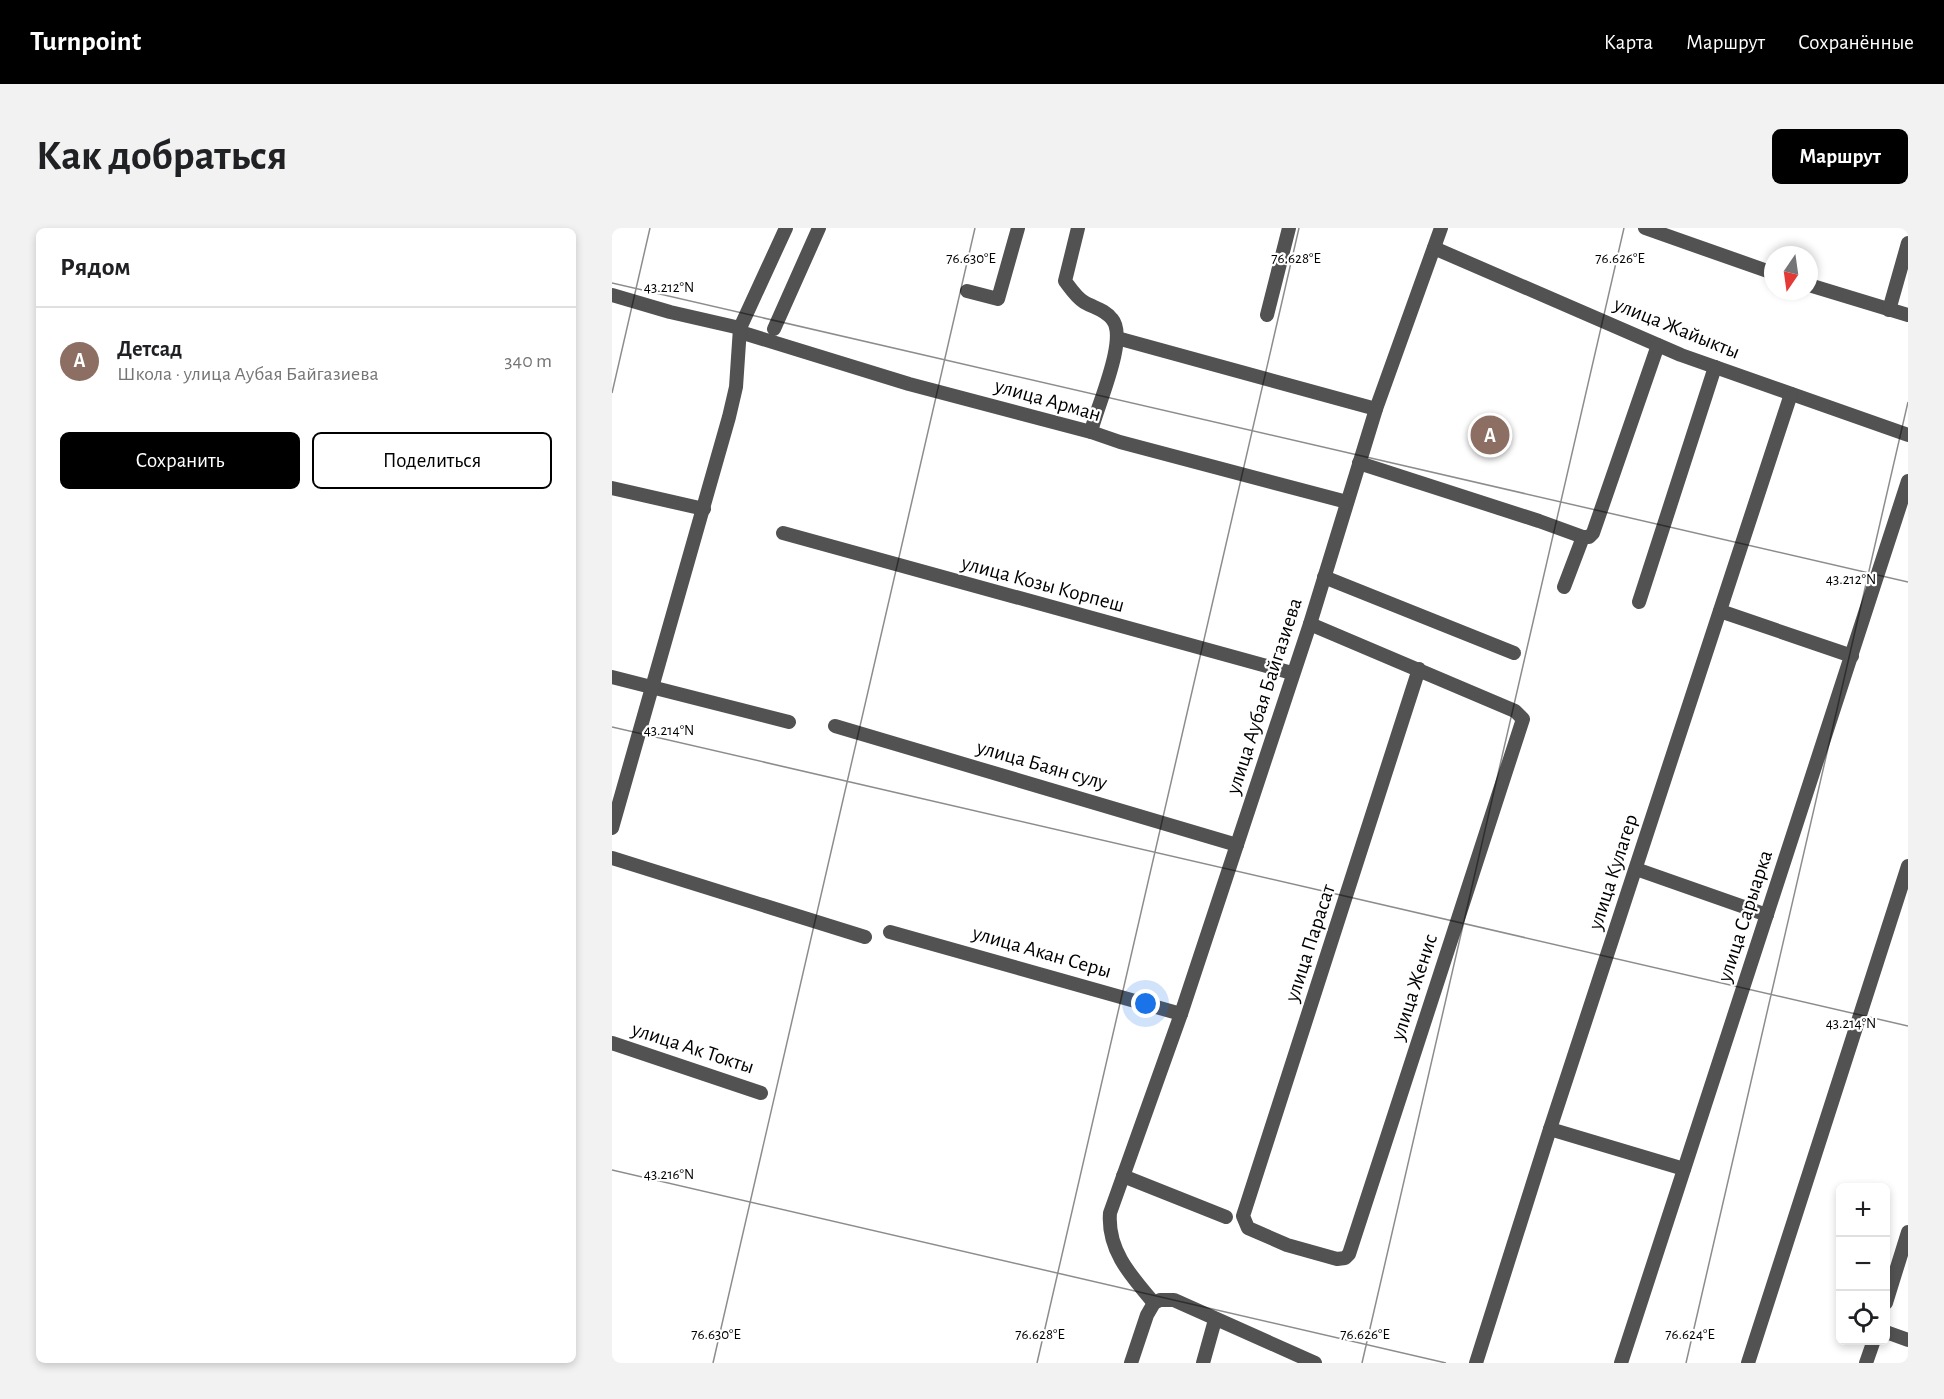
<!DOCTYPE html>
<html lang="ru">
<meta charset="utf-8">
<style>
:root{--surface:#fff;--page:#f2f2f2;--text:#202124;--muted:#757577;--line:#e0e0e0;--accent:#000}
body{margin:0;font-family:"Alegreya Sans",sans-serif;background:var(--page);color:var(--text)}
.controls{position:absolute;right:18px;bottom:18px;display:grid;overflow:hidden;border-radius:9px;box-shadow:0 3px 9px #0003}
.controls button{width:54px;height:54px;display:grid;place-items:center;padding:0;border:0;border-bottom:2px solid var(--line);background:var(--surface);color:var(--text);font:30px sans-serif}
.compass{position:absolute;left:1152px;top:18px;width:54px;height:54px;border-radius:50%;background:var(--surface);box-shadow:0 3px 9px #0003;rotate:193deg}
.you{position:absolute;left:534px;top:776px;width:21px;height:21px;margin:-15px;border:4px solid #fff;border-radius:50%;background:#1a73e8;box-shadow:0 0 0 9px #1a73e833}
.badge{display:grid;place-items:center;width:39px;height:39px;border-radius:50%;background:var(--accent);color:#fff;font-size:20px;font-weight:700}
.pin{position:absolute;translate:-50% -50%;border:3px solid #fff;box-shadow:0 2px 6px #0006}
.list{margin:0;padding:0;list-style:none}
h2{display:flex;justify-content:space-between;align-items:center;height:78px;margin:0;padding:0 24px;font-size:26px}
h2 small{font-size:20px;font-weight:400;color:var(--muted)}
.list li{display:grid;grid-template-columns:39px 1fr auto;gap:18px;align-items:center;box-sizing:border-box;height:108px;padding:0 24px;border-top:2px solid var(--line)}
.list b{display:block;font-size:22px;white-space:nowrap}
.list p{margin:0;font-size:20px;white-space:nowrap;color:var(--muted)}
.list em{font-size:20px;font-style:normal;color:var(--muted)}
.actions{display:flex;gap:12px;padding:18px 24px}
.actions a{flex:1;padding:14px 0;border:2px solid var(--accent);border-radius:9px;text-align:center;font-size:21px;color:var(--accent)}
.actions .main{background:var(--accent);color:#fff}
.icon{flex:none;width:33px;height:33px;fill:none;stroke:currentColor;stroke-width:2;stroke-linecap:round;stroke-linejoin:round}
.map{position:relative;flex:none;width:1296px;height:1135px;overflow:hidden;border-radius:9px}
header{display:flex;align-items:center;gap:36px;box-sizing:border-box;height:84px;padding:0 30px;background:var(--accent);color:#fff}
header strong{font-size:28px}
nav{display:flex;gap:33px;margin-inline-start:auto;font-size:21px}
.intro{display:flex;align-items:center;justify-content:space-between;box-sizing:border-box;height:144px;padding:0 36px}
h1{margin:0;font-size:42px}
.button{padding:15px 27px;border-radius:9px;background:var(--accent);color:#fff;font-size:21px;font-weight:700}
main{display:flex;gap:36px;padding:0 36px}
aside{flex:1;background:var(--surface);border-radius:9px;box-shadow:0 3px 9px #0003}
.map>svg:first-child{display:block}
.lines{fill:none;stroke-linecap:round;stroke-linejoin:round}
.minor{stroke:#525252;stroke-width:14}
.ticks{fill:none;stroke:#000;stroke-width:1.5;stroke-opacity:0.45}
.labels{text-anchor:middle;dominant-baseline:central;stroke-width:4.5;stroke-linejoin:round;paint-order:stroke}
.street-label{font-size:21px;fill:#000;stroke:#fff}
.ticks-label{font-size:15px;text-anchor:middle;fill:#000;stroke:#fff;stroke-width:4.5;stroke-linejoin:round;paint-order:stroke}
</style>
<header>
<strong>Turnpoint</strong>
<nav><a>Карта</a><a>Маршрут</a><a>Сохранённые</a></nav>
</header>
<div class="intro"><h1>Как добраться</h1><a class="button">Маршрут</a></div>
<main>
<aside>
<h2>Рядом<small></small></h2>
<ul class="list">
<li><span class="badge" style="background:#8d6e63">A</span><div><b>Детсад</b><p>Школа · улица Аубая Байгазиева</p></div><em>340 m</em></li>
</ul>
<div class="actions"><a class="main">Сохранить</a><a>Поделиться</a></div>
</aside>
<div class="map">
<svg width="1296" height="1135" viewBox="0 0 1296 1135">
<rect width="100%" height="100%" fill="#fff"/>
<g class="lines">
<!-- minor -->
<g class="minor">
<path d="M466 0 453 53C459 61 464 69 472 74 482 80 492 81 500 91 517 110 484 180 479 204"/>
<polyline points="1033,0 1161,45"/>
<polyline points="822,20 1069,127 1296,207"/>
<polyline points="1197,57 1296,87"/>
<polyline points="355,63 386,71 406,0"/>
<polyline points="0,67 58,84 128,100"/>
<polyline points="1277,82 1296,15"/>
<polyline points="655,87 677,0"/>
<polyline points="162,101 207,0"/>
<polyline points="128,104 297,156 479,204 508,214 735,274"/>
<polyline points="505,110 764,181"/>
<polyline points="747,235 927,293 971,309"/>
<polyline points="0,260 92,281"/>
<polyline points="171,305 680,445"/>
<polyline points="712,349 902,425"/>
<polyline points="952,359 971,309 977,309 981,305 1046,117"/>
<polyline points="1027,374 1103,139"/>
<polyline points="1108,383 1240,428"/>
<polyline points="698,396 903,483 911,491 737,1026 733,1030 725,1031 675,1017 636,1000 631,988 807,441"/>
<polyline points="0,449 177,494"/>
<polyline points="223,498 625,617"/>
<polyline points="0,600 117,189 124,159 128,100 174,0"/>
<polyline points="0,630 253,709"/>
<polyline points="1024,641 1155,687"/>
<polyline points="278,704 569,786"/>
<polyline points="0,815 149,865"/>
<polyline points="938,901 1072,941"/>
<polyline points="511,948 614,989"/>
<path d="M542 1075C519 1048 495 1022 498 985L569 786 698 396 764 181 829 0"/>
<polyline points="1274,1075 1296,1004"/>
<polyline points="1274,1104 1296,1112"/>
<polyline points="519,1135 535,1087 542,1075 548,1072 562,1072 703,1135"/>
<polyline points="591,1135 603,1092"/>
<polyline points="864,1135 938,901 1179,166"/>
<polyline points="1009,1135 1296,253"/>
<polyline points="1136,1135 1296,638"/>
<polyline points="1254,1135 1262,1112"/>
</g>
</g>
<!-- ticks -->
<path class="ticks" d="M0 55 1296 354M0 165 38 0M0 499 1296 798M0 942 834 1135M101 1135 363 0M425 1135 687 0M750 1135 1012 0M1074 1135 1296 174"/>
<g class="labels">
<!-- street labels -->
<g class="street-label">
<text transform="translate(1065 100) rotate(22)">улица Жайыкты</text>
<text transform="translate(436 172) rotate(16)">улица Арман</text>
<text transform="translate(431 356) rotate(15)">улица Козы Корпеш</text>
<text transform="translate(652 468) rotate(-72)">улица Аубая Байгазиева</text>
<text transform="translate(430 537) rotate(16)">улица Баян сулу</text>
<text transform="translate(1001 644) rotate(-72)">улица Кулагер</text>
<text transform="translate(1133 688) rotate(-72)">улица Сарыарка</text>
<text transform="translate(698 715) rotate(-72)">улица Парасат</text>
<text transform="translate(430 724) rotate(16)">улица Акан Серы</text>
<text transform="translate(802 759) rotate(-72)">улица Женис</text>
<text transform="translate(81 820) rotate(18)">улица Ак Токты</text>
</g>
</g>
<g class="ticks-label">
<text x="359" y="35">76.630°E</text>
<text x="684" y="35">76.628°E</text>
<text x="1008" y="35">76.626°E</text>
<text x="57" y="64">43.212°N</text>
<text x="1239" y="356">43.212°N</text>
<text x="57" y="507">43.214°N</text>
<text x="1239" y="800">43.214°N</text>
<text x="57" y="951">43.216°N</text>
<text x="104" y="1111">76.630°E</text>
<text x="428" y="1111">76.628°E</text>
<text x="753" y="1111">76.626°E</text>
<text x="1078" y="1111">76.624°E</text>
</g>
</svg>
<div class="controls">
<button>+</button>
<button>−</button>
<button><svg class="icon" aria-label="locate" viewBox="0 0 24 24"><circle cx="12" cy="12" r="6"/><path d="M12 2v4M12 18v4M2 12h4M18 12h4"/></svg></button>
</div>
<svg class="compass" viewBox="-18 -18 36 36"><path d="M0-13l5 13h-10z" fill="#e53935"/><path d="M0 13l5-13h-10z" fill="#757577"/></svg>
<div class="you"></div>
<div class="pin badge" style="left:878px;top:207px;background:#8d6e63">A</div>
</div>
</main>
